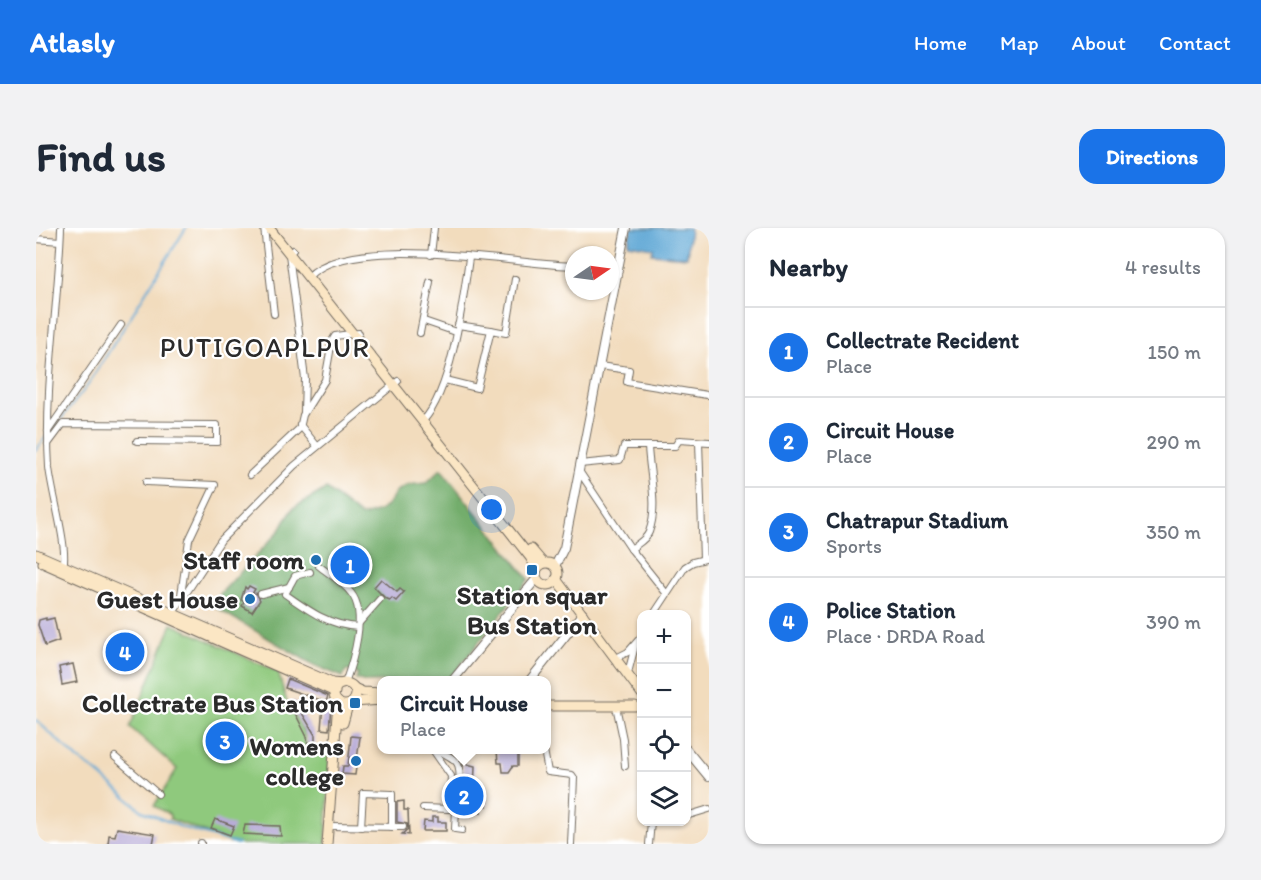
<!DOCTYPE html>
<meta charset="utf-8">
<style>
:root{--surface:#fff;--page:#f2f2f3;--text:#1f2937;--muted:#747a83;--line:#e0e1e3;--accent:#1a73e8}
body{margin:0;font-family:Itim,sans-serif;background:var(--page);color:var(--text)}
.controls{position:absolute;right:18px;bottom:18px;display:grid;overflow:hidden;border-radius:12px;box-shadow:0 2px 4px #0004}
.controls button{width:54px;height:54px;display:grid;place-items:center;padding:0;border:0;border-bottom:2px solid var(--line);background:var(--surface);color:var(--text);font:30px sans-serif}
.compass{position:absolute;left:529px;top:18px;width:54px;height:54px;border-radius:50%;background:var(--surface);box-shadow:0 2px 4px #0004;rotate:77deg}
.you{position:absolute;left:456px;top:282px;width:21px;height:21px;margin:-15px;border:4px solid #fff;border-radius:50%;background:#1a73e8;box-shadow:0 0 0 9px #1a73e833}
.badge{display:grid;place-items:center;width:39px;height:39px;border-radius:50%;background:var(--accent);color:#fff;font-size:20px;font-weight:700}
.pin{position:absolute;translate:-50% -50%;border:3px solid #fff;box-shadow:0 2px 6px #0006}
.popup{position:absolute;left:341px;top:448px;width:174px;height:78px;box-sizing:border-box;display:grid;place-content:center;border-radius:12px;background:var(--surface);filter:drop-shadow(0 2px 4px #0005);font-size:20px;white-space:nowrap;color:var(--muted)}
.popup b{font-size:22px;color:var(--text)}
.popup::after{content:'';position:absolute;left:50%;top:100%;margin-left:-12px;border:12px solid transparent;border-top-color:var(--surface)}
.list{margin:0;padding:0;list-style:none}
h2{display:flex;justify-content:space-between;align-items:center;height:78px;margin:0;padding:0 24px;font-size:26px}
h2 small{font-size:20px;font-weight:400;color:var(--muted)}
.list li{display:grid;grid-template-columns:39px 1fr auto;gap:18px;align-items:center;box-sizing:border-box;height:90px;padding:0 24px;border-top:2px solid var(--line)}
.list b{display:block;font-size:22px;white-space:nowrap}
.list p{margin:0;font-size:20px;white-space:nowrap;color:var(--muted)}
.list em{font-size:20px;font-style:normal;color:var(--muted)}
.icon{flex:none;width:33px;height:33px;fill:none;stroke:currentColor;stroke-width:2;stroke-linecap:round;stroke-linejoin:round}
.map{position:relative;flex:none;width:673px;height:616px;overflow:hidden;border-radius:18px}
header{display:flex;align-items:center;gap:36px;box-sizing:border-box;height:84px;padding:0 30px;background:var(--accent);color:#fff}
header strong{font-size:28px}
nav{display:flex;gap:33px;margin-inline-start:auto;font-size:21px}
.intro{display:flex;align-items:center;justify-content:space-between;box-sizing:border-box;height:144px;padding:0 36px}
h1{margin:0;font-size:42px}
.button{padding:15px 27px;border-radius:18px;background:var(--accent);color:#fff;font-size:21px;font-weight:700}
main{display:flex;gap:36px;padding:0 36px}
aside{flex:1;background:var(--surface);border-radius:18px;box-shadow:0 2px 4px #0004}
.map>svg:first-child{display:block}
.green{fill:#8fc97d;stroke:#5d7a54;stroke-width:1.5}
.forest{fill:#73ad6c;stroke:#4f6c4c;stroke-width:1.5}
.water{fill:#5ea7d5;stroke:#446980;stroke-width:1.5}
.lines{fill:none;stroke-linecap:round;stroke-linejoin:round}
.stream{stroke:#5ea7d5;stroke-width:2}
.building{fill:#b8acd7}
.minor-casing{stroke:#71695e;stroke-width:8}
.tertiary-casing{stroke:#71695e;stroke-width:10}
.secondary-casing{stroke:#71695e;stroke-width:11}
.minor{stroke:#fff;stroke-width:6}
.tertiary{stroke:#fff;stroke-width:8}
.secondary{stroke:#fbe6c4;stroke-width:9}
.poi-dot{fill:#1f6fb2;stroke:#fff;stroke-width:2}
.labels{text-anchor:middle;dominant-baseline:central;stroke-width:4.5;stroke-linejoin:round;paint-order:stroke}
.poi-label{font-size:26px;font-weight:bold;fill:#2b2b2b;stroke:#fff;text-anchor:end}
.neighbourhood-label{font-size:27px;letter-spacing:1.5px;fill:#2b2b2b;stroke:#fff}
</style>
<header>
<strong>Atlasly</strong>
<nav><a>Home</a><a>Map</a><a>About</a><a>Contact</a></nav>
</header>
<div class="intro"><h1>Find us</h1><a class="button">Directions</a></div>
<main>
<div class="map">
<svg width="673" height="616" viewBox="0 0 673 616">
<rect width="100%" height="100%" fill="#fff"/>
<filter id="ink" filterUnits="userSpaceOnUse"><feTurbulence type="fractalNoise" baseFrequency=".0167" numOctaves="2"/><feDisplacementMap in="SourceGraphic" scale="12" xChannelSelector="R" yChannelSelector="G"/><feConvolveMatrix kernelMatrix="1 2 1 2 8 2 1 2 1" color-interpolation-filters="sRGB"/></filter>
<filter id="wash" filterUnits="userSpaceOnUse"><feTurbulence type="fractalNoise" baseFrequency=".008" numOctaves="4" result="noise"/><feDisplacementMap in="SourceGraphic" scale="24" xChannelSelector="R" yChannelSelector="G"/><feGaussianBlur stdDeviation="1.35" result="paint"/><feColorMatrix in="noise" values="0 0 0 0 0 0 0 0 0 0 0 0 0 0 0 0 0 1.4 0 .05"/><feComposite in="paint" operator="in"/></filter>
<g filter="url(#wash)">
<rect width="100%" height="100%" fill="#f2dcbd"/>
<!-- green -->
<polygon class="green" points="136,396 242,444 251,474 268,505 271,521 294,521 290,616 199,616 134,591 134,587 118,578 141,541 94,499"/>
<!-- forest -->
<path class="forest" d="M405 241 493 351 413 452 330 454 320 451 322 446 310 442 307 449 278 437 180 380 184 366 244 302 257 280 290 261 325 288C342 285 353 281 359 264L372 257 390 255Z"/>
<!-- water -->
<polygon class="water" points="595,0 654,0 651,29 616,26 617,20 592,16"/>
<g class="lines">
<!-- stream -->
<g class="stream">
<polyline points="14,205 52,157 150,0"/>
<polyline points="0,222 10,209"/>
<polyline points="0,492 43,532 57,541 106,583 148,600 202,616"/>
</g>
</g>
<g id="blocks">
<!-- building -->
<g class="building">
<polygon points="308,320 333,341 323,354 320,351 315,357 296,341 302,334 299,331"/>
<polygon points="345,351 361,364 364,361 368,364 360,373 356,370 354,372 349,370 338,359"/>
<polygon points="213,358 219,361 216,366 220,365 224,372 216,384 206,378 208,374 205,372 209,359 211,361"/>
<polygon points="10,390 10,392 18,390 23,413 9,418 2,397 3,392"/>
<polygon points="74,411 88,417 89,413 97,416 96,420 109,426 105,437 99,435 98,439 76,431 78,426 70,422"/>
<polygon points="37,436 41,454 26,457 23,439"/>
<polygon points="252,451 292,468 290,474 249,460"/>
<polygon points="259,473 279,507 279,518 272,518 271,509 254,475"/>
<polygon points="287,476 295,477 293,502 285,501"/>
<polygon points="315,508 324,509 319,547 306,546 307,538 312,538"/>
<polygon points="461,522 482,522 482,538 477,538 473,544 467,544 466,535 462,535"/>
<polygon points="427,535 439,538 438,563 451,564 451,578 445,578 445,585 439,584 439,578 425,578 425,574 419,574 419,566 425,568 428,564"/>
<polygon points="368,573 368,582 372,582 373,607 366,606 372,601 371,596 361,594 361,574"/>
<polygon points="396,589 402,589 402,594 410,594 410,603 387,603 388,593 396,594"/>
<polygon points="179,591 198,598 194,607 175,600"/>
<polygon points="209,597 244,598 245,608 207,606"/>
<polygon points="81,600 119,606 117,616 72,616 73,607 79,608"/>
</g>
</g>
</g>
<g filter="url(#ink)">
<use href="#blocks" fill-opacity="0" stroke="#71695e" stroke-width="1.5"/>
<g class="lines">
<defs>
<g id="minor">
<path d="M25 0C22 80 8 160 13 239 15 262 33 323 27 339"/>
<polyline points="228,0 238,86"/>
<polyline points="0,11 24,13"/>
<polyline points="257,22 253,26 269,151 268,184"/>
<polyline points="395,27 398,0"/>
<path d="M272 49C313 4 478 36 538 38"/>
<polyline points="388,93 420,104"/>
<polyline points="422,97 455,102"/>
<polyline points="384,105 394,54"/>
<polyline points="563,138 593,142 591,154 671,167"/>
<polyline points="409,152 441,160 455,102 470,105 479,51"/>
<path d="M387 193C416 162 427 73 433 30"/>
<polyline points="264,197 281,218"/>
<polyline points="12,203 85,97"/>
<polyline points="663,214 667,331"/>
<polyline points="12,216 27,196 181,197 181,214 101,213"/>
<polyline points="544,236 584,232 588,218 639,218 643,212 673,214"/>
<polyline points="543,243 595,321 630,365"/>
<polyline points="214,247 264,200 267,187 289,152 296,113 299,108 323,105"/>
<polyline points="110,254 179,257 153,312 144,374"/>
<path d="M595 321C601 316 610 312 613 304 623 277 613 246 612 218"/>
<path d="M283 338C293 346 307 354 315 365 332 385 317 433 309 455"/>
<path d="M274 344 259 348 249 366C273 383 292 397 322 399"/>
<polyline points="225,366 253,359"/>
<polyline points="618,386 649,339 657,334 673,330"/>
<polyline points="135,388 185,312 258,238 362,153"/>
<polyline points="323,395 344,371"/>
<polyline points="580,430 592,424 606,408"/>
<polyline points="592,445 599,418"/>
<polyline points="580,478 587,511 589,538"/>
<polyline points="397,522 415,548 413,581 420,581 419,601 426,602"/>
<path d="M401 522C427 534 424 536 423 563"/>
<polyline points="508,522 512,544 536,547 538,550 535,616"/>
<polyline points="79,529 122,566"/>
<polyline points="387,580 413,581"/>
<polyline points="650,588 673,581"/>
<polyline points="292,598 367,599"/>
<polyline points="325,599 327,565 356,566 356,599"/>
<polyline points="165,616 165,615"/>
<polyline points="613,616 615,594"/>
</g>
<g id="tertiary">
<polyline points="519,338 528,320 590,0"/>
<polyline points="417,452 501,350"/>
<polyline points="494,452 547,386"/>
<polyline points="650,521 673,549"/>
</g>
<g id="secondary">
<polyline points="233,0 494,329 501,341"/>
<polyline points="495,321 507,335"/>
<polyline points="0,326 296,455 306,456"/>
<polyline points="7,335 299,464"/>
<circle cx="511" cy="346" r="11"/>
<polyline points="520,351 606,466"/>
<circle cx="309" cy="466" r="11"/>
<polyline points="318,460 327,464 346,465"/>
<polyline points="317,474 346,472"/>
<polyline points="510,478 599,478"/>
<polyline points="307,495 312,477"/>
<polyline points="291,616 302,474"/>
</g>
</defs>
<!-- minor casing -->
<use href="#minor" class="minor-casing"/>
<!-- tertiary casing -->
<use href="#tertiary" class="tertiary-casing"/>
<!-- secondary casing -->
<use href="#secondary" class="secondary-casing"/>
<!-- minor -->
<use href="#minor" class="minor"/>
<!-- tertiary -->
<use href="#tertiary" class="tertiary"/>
<!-- secondary -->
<use href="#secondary" class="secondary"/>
</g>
</g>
<!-- markers -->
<g class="poi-dot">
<circle cx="280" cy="332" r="6"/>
<rect x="490" y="336" width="12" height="12" rx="3"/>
<circle cx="214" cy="371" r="6"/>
<rect x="313" y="469" width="12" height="12" rx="3"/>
<circle cx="320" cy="533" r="6"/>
</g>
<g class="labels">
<!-- poi labels -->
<g class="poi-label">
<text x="268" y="332">Staff room</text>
<text x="496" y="367" text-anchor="middle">Station squar<tspan x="496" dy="30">Bus Station</tspan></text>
<text x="202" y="371">Guest House</text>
<text x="307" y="475">Collectrate Bus Station</text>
<text x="308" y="518">Womens<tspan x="308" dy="30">college</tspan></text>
</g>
<!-- neighbourhood labels -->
<g class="neighbourhood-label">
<text x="229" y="119">PUTIGOAPLPUR</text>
</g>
</g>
</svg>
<div class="controls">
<button>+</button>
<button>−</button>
<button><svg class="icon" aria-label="locate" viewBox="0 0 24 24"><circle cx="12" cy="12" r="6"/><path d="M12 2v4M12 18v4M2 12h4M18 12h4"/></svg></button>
<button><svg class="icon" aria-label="layers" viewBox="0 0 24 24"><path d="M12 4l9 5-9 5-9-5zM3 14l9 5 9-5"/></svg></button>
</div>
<svg class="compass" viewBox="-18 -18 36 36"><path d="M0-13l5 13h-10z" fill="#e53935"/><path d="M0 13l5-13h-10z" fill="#747a83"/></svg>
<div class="you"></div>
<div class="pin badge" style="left:314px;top:337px">1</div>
<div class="pin badge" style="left:428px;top:568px">2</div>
<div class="popup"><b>Circuit House</b>Place</div>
<div class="pin badge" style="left:189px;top:513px">3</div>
<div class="pin badge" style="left:89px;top:424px">4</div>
</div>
<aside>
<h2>Nearby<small>4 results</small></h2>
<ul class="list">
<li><span class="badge">1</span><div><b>Collectrate Recident</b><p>Place</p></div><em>150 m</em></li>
<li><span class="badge">2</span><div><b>Circuit House</b><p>Place</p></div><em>290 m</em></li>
<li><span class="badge">3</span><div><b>Chatrapur Stadium</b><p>Sports</p></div><em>350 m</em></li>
<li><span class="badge">4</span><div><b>Police Station</b><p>Place · DRDA Road</p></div><em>390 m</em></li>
</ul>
</aside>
</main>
